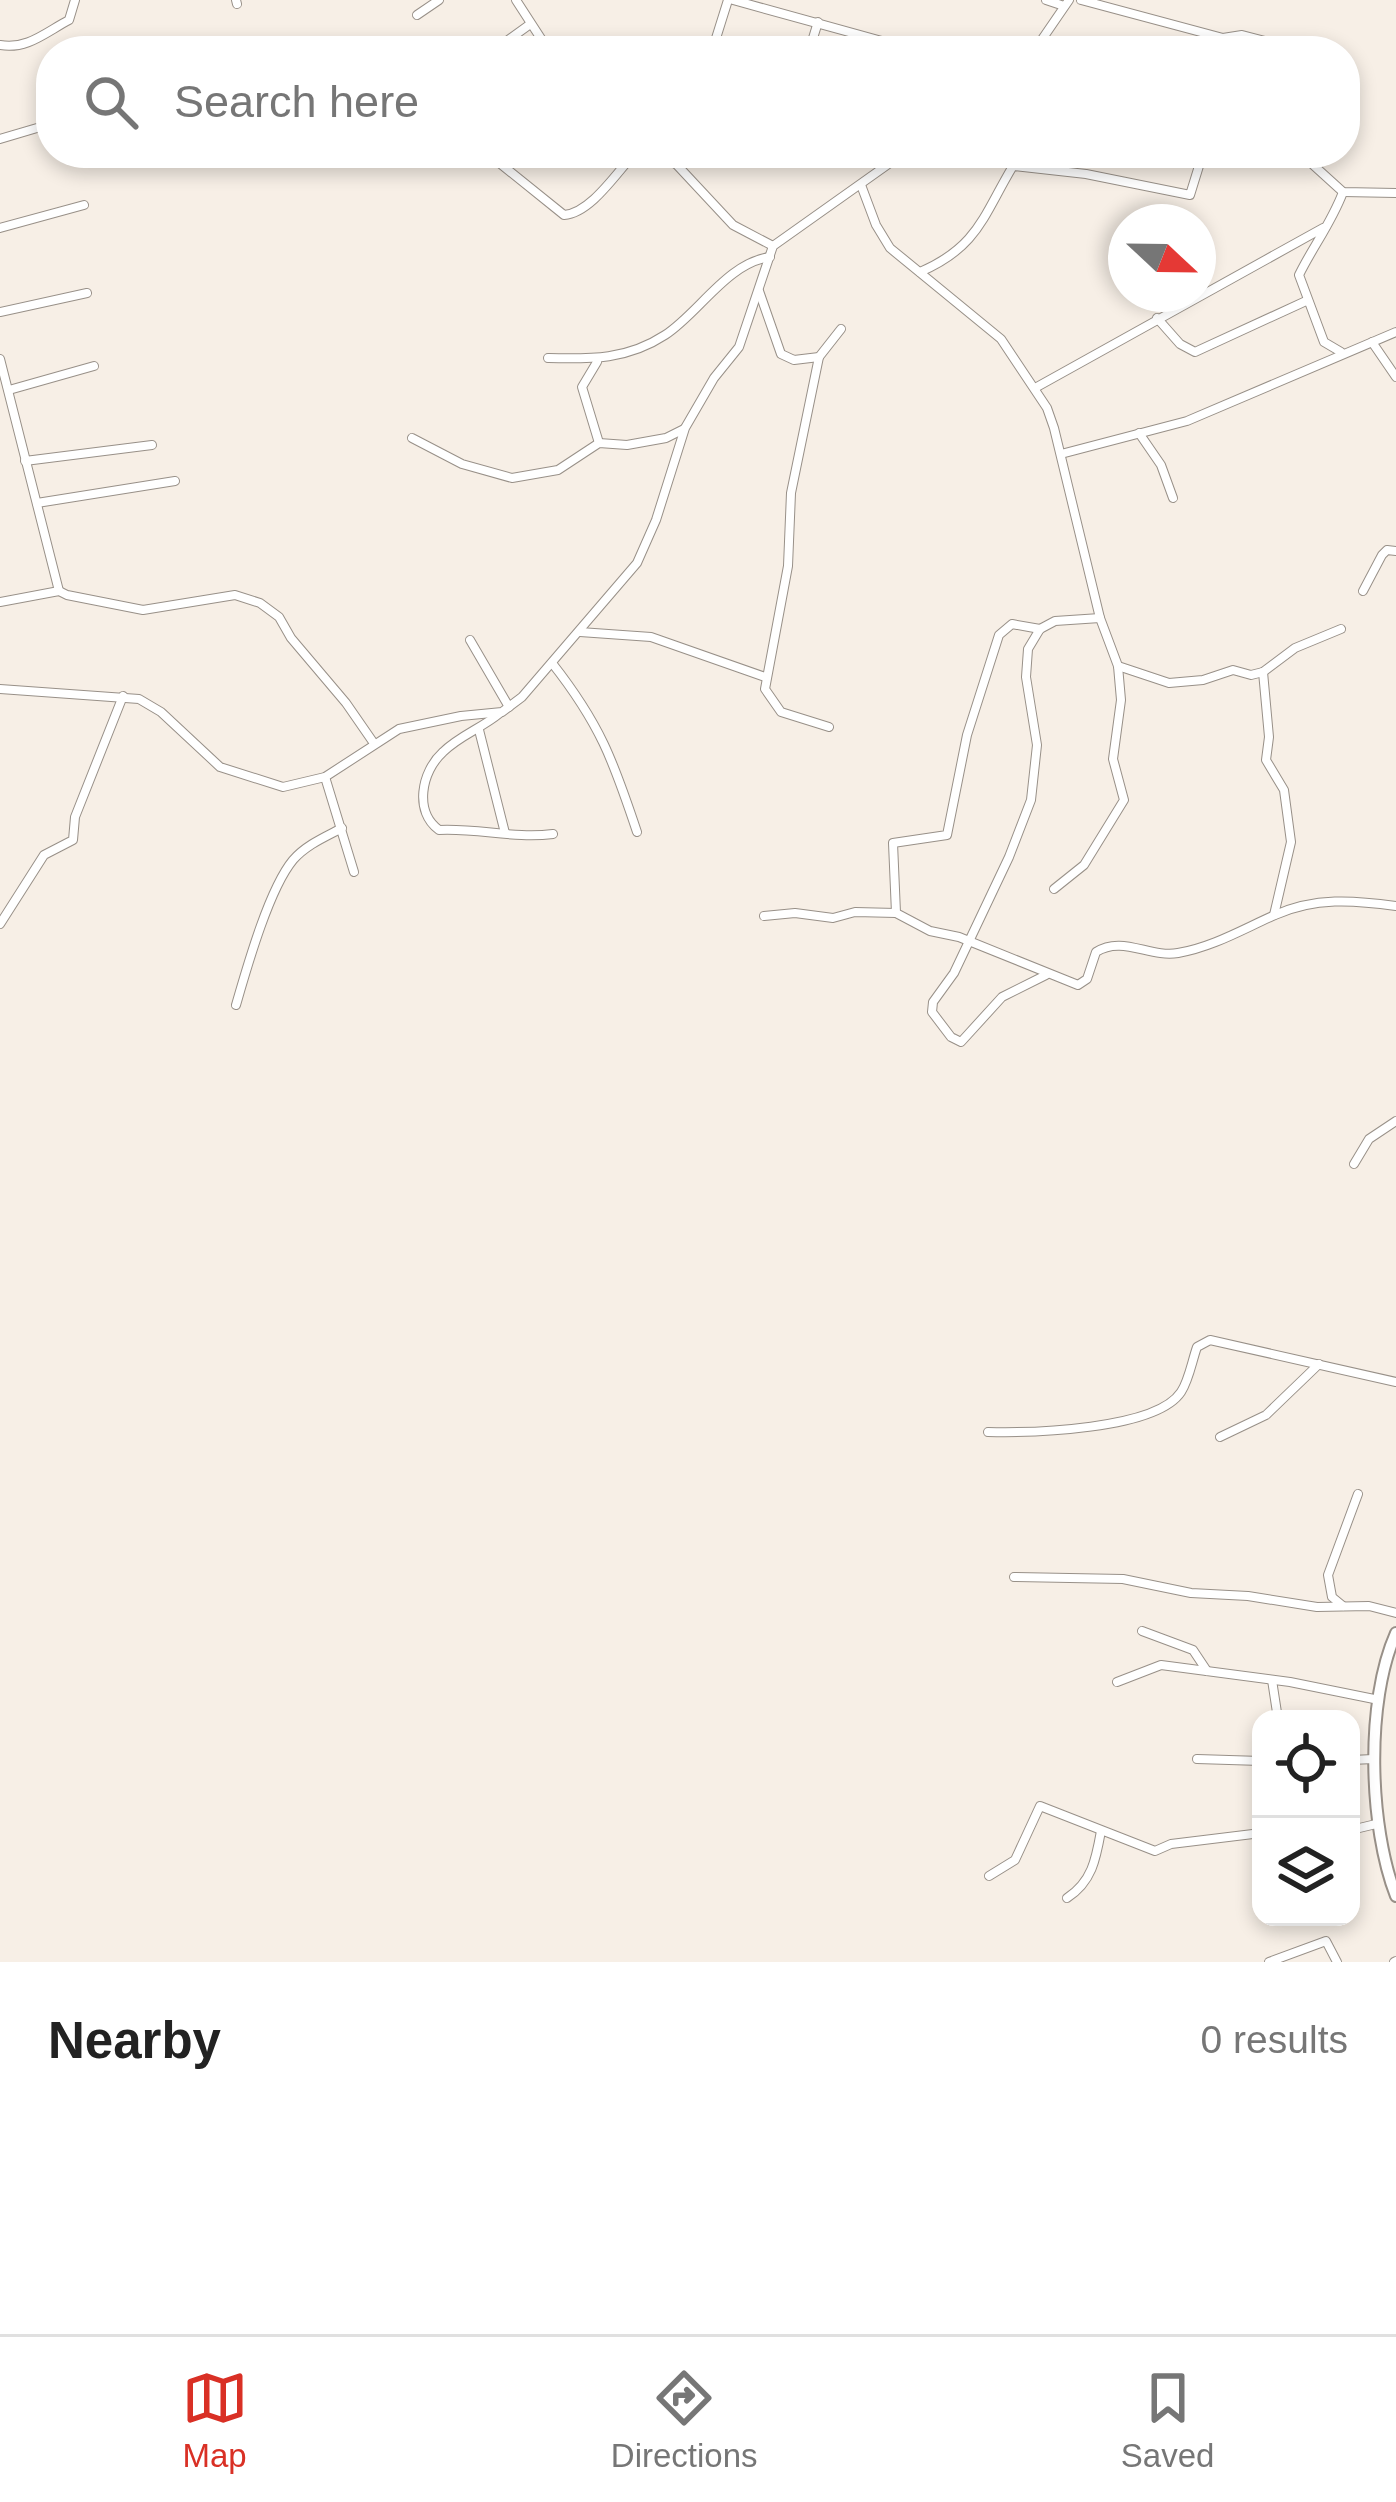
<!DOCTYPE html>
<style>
:root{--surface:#fff;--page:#f2f2f2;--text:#222;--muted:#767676;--line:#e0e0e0;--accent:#d93025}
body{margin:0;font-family:Helvetica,sans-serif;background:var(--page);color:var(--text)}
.controls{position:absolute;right:36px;bottom:36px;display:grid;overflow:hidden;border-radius:24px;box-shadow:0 6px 18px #0003}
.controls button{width:108px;height:108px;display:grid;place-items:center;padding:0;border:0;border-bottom:3px solid var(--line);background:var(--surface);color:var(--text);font:60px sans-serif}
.compass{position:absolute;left:1108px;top:204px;width:108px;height:108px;border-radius:50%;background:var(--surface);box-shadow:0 6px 18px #0003;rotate:112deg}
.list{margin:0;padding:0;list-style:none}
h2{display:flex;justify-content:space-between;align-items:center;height:156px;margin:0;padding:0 48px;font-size:51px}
h2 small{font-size:39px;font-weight:400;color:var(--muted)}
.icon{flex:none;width:66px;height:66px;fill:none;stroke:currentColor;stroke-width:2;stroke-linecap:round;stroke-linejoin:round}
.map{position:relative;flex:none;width:1396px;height:1962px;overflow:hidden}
.search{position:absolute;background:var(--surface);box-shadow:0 6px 18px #0003;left:36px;right:36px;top:36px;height:132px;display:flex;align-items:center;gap:30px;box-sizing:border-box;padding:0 42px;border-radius:48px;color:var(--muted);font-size:45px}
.sheet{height:372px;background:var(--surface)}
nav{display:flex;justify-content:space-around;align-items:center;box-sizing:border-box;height:168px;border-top:3px solid var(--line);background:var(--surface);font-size:33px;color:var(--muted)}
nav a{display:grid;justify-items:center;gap:6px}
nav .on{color:var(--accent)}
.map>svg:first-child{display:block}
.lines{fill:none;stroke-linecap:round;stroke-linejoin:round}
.street-casing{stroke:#989088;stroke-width:10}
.secondary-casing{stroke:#989088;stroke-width:14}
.street{stroke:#fff;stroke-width:8}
.secondary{stroke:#fff;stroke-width:10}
</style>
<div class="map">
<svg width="1396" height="1962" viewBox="0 0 1396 1962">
<rect width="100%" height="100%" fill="#f7efe6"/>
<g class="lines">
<defs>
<g id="street">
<polyline points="236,0 237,4"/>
<polyline points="516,0 549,51"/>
<polyline points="733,0 918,51"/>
<polyline points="1046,0 1064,6"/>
<polyline points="1081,0 1223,38 1242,35 1303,51"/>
<polyline points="417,15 439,0"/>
<polyline points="1223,38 1227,51"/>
<path d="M0 45C27 50 46 32 69 20L75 0"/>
<polyline points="493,51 529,25"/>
<polyline points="712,51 728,0"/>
<polyline points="809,51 818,22"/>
<polyline points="1034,51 1069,0"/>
<polyline points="0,139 37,128"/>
<path d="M487 153 564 215C591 213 617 172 635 153"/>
<polyline points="657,153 677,165 733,225 773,246"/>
<polyline points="1300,153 1343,192 1396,193"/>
<polyline points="861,185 876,225 890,248 1001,339 1047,408 1054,428 1100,618 1118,666 1121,700 1113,759 1124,800 1084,865 1054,889"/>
<polyline points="0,228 84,205"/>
<path d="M920 272C978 247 983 216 1013 166L1086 174 1190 195 1203 153"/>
<polyline points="759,291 781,354 794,360 819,357 841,329"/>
<polyline points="0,312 87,293"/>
<polyline points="1157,318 1180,344 1195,352 1306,301"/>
<polyline points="1372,342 1396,377"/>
<path d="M1341 352 1324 342 1299 275C1312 248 1332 222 1343 192"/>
<polyline points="819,357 791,493 788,566 765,689 781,712 829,727"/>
<path d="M548 358C591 359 627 360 665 335 699 313 727 263 770 257"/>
<polyline points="0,359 59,591"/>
<polyline points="597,362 582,387 599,443"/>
<polyline points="1035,388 1323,228"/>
<polyline points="9,390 94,366"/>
<polyline points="1139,433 1161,465 1173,498"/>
<polyline points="412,438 462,464 512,478 558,470 599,443 627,445 666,438 684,429"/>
<polyline points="1061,454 1187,421 1396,332"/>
<polyline points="25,461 152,445"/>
<polyline points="37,503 175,481"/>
<polyline points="1363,591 1382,555 1387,550 1396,551"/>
<polyline points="0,602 59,591 67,595 143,610 235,595 260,603 279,617 291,638 346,703 373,742"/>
<path d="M1040 629 1012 624 999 635 967 735 947 835 893 843 896 913 930 931 959 937 1078 985 1087 979 1096 952C1122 935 1150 958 1178 953 1213 947 1243 929 1275 915 1315 897 1354 900 1396 906"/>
<polyline points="580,632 651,637 765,677"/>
<polyline points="470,640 509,707"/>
<path d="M552 663C600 724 613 760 637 832"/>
<polyline points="1118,666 1169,683 1203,680 1233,670 1251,675 1263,672 1295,648 1341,629"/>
<polyline points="1263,672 1269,737 1266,760 1284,790 1291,842 1274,915"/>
<polyline points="0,689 139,699 161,712 220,767 283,787 325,777 399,729 461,716 502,712 522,697 637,563 656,520 685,428 714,378 739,347 773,246 904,153"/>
<path d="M500 713C482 728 459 736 443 752 421 772 414 812 439 830 479 828 514 839 553 834"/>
<polyline points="479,730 505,833"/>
<polyline points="325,777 354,872"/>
<polyline points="764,916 795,913 833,918 855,912 896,913"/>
<polyline points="0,924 44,855 73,840 75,817 123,696"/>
<polyline points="1046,975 1002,997 961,1042 951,1037 932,1012 933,1002 954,973 1009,857 1031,800 1037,745 1026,677 1028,649 1040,629 1055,621 1100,618"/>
<path d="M236 1005C247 967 269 889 293 860 306 845 325 837 342 828"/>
<polyline points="1354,1164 1369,1139 1396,1121"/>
<path d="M988 1432C1030 1433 1156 1430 1181 1392 1189 1380 1192 1361 1197 1347L1210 1340 1396 1382"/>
<polyline points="1220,1437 1266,1415 1319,1364"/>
<polyline points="1014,1577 1123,1579 1191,1593 1248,1596 1317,1607 1369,1606 1396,1613"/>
<polyline points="1343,1606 1332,1597 1328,1575 1358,1494"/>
<polyline points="1142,1631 1193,1650 1207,1671"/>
<polyline points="1272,1680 1278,1719"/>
<polyline points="1117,1682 1161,1665 1290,1682 1379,1700"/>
<polyline points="1197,1759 1261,1761"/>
<polyline points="1351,1760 1374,1759"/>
<polyline points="1351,1830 1376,1824"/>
<polyline points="989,1876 1015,1860 1040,1806 1155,1851 1171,1844 1261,1833"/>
<path d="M1067 1898C1092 1882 1096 1859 1101 1831"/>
<polyline points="1269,1962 1326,1941 1337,1962"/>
<polyline points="1394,1962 1396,1961"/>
</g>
<path id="secondary" d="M1396 1633C1365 1702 1369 1827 1396 1896"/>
</defs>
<!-- street casing -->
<use href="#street" class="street-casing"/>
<!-- secondary casing -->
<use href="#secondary" class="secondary-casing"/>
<!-- street -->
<use href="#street" class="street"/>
<!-- secondary -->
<use href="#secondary" class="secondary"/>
</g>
</svg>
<div class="controls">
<button><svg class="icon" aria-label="locate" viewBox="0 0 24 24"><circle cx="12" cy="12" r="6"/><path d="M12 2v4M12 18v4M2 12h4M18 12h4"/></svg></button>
<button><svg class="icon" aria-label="layers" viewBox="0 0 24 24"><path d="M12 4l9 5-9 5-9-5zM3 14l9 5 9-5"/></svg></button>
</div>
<svg class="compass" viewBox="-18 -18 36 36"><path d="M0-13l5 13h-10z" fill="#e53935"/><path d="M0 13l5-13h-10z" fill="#767676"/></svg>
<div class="search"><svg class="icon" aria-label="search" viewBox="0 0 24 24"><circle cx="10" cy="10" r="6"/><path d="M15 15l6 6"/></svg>Search here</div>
</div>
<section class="sheet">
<h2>Nearby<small>0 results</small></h2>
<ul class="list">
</ul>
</section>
<nav>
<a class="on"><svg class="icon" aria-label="map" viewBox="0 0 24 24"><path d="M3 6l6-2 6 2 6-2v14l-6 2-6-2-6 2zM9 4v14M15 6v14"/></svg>Map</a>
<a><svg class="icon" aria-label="directions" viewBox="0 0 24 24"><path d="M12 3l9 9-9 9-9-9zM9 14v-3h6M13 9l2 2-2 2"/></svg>Directions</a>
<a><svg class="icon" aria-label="saved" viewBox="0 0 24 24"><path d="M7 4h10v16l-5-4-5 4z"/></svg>Saved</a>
</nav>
